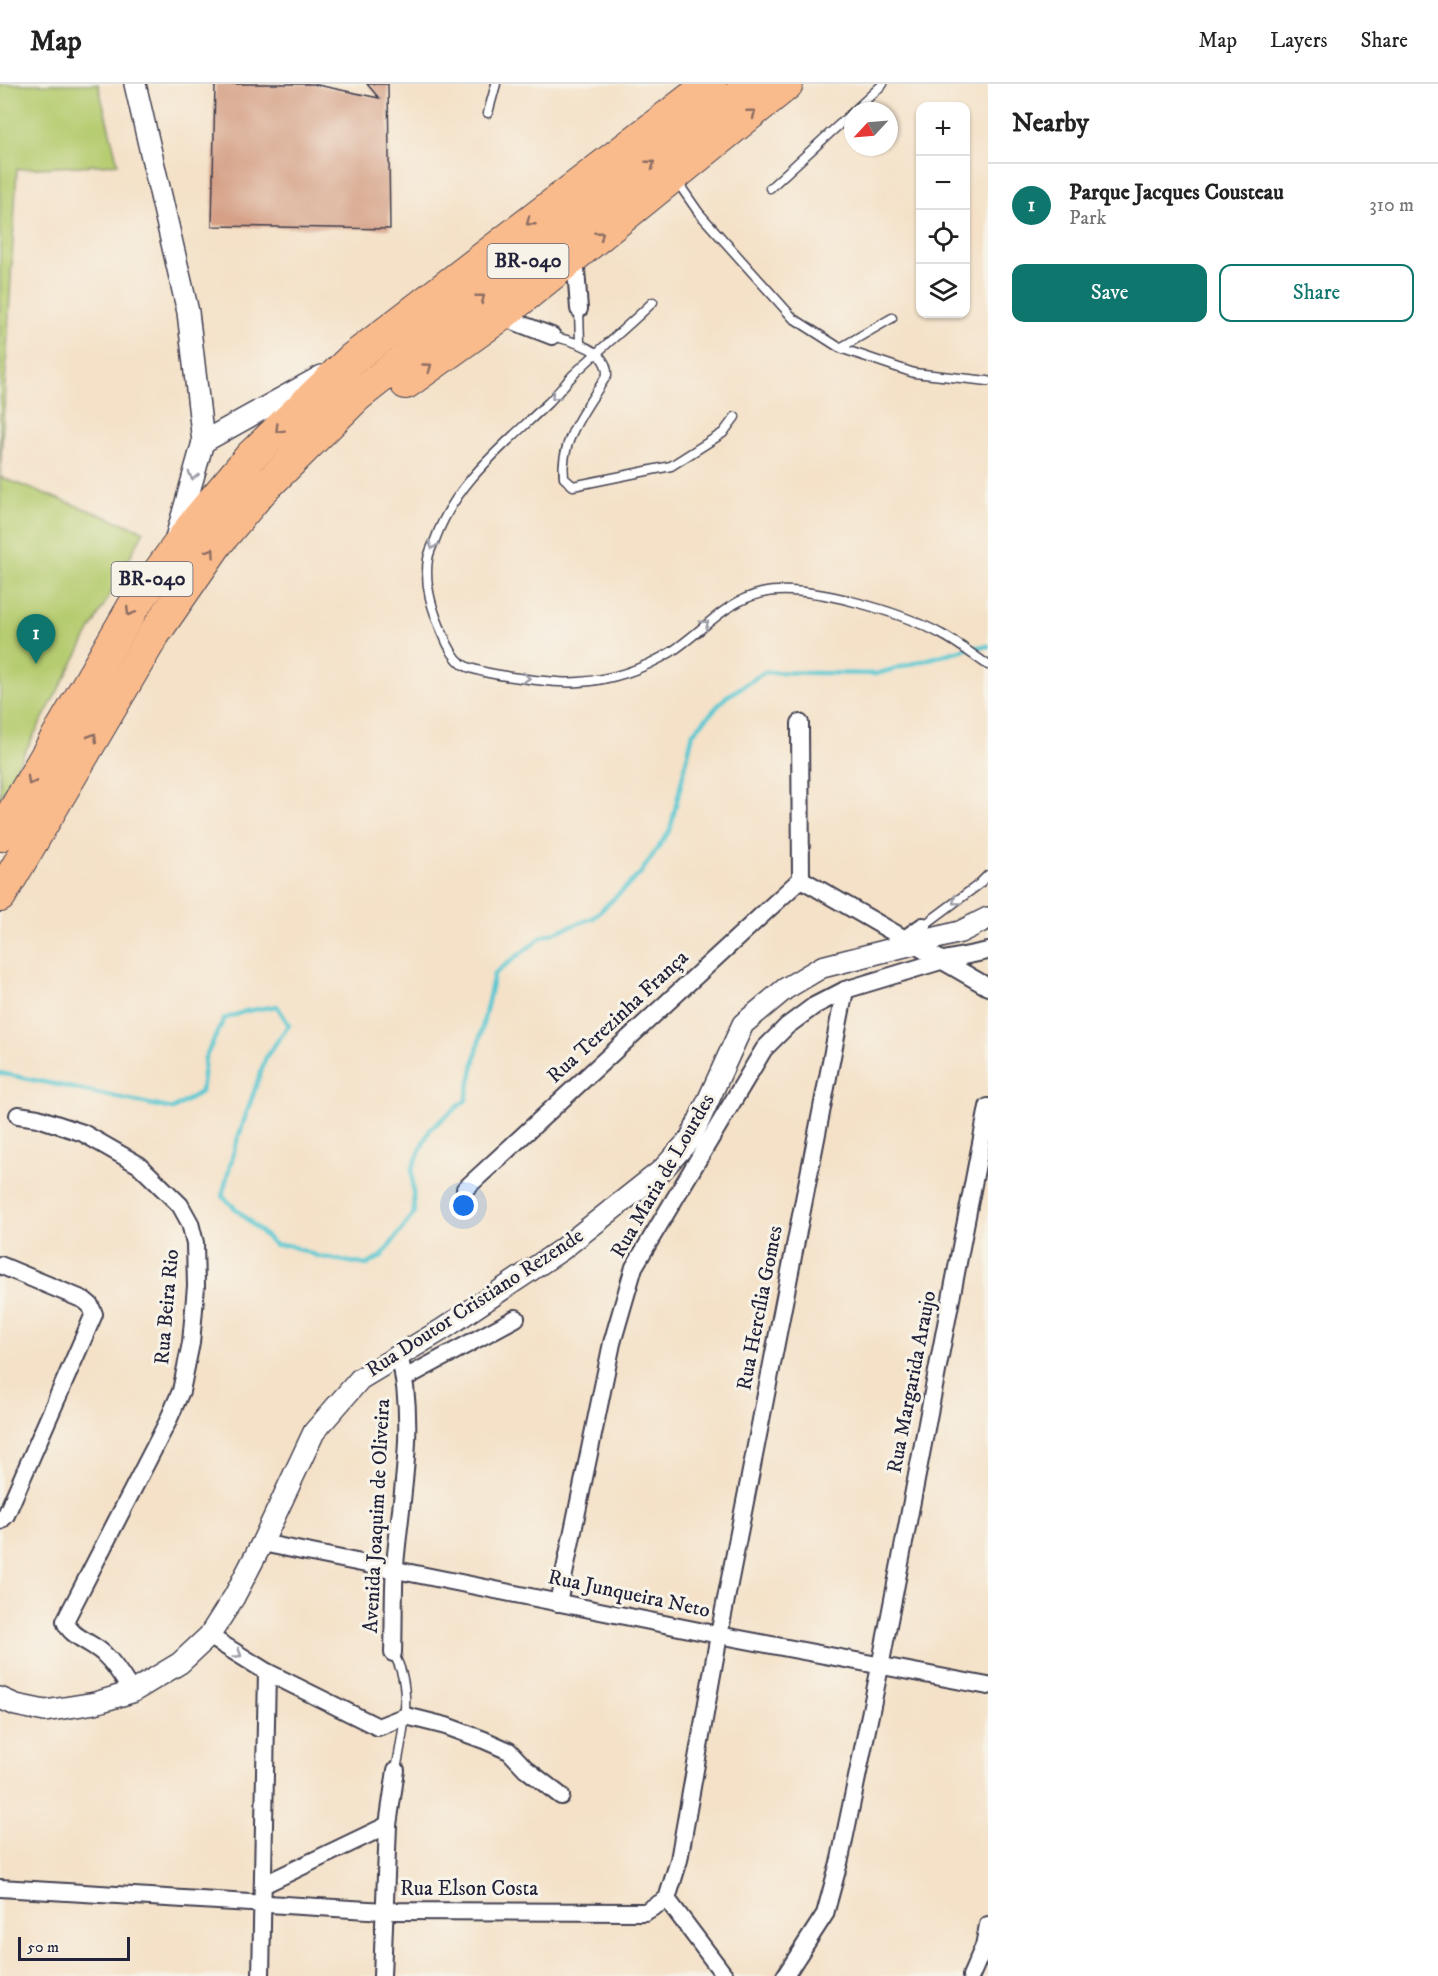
<!DOCTYPE html>
<meta charset="utf-8">
<style>
:root{--surface:#fff;--page:#f6f6f6;--text:#222;--muted:#767676;--line:#e0e0e0;--accent:#0f766e}
body{margin:0;font-family:"IM FELL DW Pica",serif;background:var(--page);color:var(--text)}
.controls{position:absolute;right:18px;top:18px;display:grid;overflow:hidden;border-radius:12px;box-shadow:0 2px 4px #0004}
.controls button{width:54px;height:54px;display:grid;place-items:center;padding:0;border:0;border-bottom:2px solid var(--line);background:var(--surface);color:var(--text);font:30px sans-serif}
.compass{position:absolute;left:844px;top:18px;width:54px;height:54px;border-radius:50%;background:var(--surface);box-shadow:0 2px 4px #0004;rotate:244deg}
.scale{position:absolute;left:18px;bottom:15px;width:112px;box-sizing:border-box;padding-left:6px;border:3px solid #22223b;border-top:0;font-size:16px;line-height:21px;white-space:nowrap;color:#22223b;-webkit-text-stroke:4px #f7f3e8;paint-order:stroke}
.you{position:absolute;left:464px;top:1122px;width:21px;height:21px;margin:-15px;border:4px solid #fff;border-radius:50%;background:#1a73e8;box-shadow:0 0 0 9px #1a73e833}
.badge{display:grid;place-items:center;width:39px;height:39px;border-radius:50%;background:var(--accent);color:#fff;font-size:20px;font-weight:700}
.pin{position:absolute;translate:-50% -50px;filter:drop-shadow(0 2px 3px #0008)}
.pin::after{content:'';position:absolute;top:32px;width:21px;height:18px;background:inherit;clip-path:polygon(0 0,100% 0,50% 100%)}
.list{margin:0;padding:0;list-style:none}
h2{display:flex;justify-content:space-between;align-items:center;height:78px;margin:0;padding:0 24px;font-size:26px}
h2 small{font-size:20px;font-weight:400;color:var(--muted)}
.list li{display:grid;grid-template-columns:39px 1fr auto;gap:18px;align-items:center;box-sizing:border-box;height:84px;padding:0 24px;border-top:2px solid var(--line)}
.list b{display:block;font-size:22px;white-space:nowrap}
.list p{margin:0;font-size:20px;white-space:nowrap;color:var(--muted)}
.list em{font-size:20px;font-style:normal;color:var(--muted)}
.actions{display:flex;gap:12px;padding:18px 24px}
.actions a{flex:1;padding:14px 0;border:2px solid var(--accent);border-radius:12px;text-align:center;font-size:21px;color:var(--accent)}
.actions .main{background:var(--accent);color:#fff}
.icon{flex:none;width:33px;height:33px;fill:none;stroke:currentColor;stroke-width:2;stroke-linecap:round;stroke-linejoin:round}
.map{position:relative;flex:none;width:988px;height:1892px;overflow:hidden}
header{display:flex;align-items:center;gap:36px;box-sizing:border-box;height:84px;padding:0 30px;background:var(--surface);border-bottom:2px solid var(--line)}
header strong{font-size:28px}
nav{display:flex;gap:33px;margin-inline-start:auto;font-size:21px}
main{display:flex}
aside{flex:1;background:var(--surface)}
.map>svg:first-child{display:block}
.green{fill:#b5cc70;stroke:#6c7756;stroke-width:1.5}
.lines{fill:none;stroke-linecap:round;stroke-linejoin:round}
.stream{stroke:#5ac7d1;stroke-width:4.5}
.building{fill:#d5a086}
.service-casing{stroke:#423f50;stroke-width:11}
.minor-casing{stroke:#423f50;stroke-width:20}
.tertiary-casing{stroke:#423f50;stroke-width:24}
.motorway-casing{stroke:#423f50;stroke-width:34}
.service{stroke:#fff;stroke-width:8}
.minor{stroke:#fff;stroke-width:16}
.tertiary{stroke:#fff;stroke-width:21}
.motorway{stroke:#fabb8c;stroke-width:32}
.oneway{stroke:#8e6e64}
.oneway2{stroke:#9c9ca7}
.labels{text-anchor:middle;dominant-baseline:central;stroke-width:6;stroke-linejoin:round;paint-order:stroke}
.shield{fill:#f7f3e8;stroke:#62616f;stroke-width:1.5}
.shield-label{font-size:20px;font-weight:bold;fill:#22223b}
.street-label{font-size:21px;fill:#22223b;stroke:#f7f3e8}
</style>
<header>
<strong>Map</strong>
<nav><a>Map</a><a>Layers</a><a>Share</a></nav>
</header>
<main>
<div class="map">
<svg width="988" height="1892" viewBox="0 0 988 1892">
<rect width="100%" height="100%" fill="#f7f3e8"/>
<filter id="ink" filterUnits="userSpaceOnUse"><feTurbulence type="fractalNoise" baseFrequency=".0167" numOctaves="2"/><feDisplacementMap in="SourceGraphic" scale="12" xChannelSelector="R" yChannelSelector="G"/><feConvolveMatrix kernelMatrix="1 2 1 2 8 2 1 2 1" color-interpolation-filters="sRGB"/></filter>
<filter id="wash" filterUnits="userSpaceOnUse"><feTurbulence type="fractalNoise" baseFrequency=".008" numOctaves="4" result="noise"/><feDisplacementMap in="SourceGraphic" scale="24" xChannelSelector="R" yChannelSelector="G"/><feGaussianBlur stdDeviation="1.35" result="paint"/><feColorMatrix in="noise" values="0 0 0 0 0 0 0 0 0 0 0 0 0 0 0 0 0 1.4 0 .05"/><feComposite in="paint" operator="in"/></filter>
<g filter="url(#wash)">
<rect width="100%" height="100%" fill="#f4e1c7"/>
<!-- green -->
<g class="green">
<polygon points="0,0 98,0 118,80 17,85 0,392"/>
<polygon points="0,393 144,447 0,714"/>
</g>
<g class="lines">
<!-- stream -->
<polyline class="stream" points="0,989 173,1025 201,1008 205,974 224,935 246,927 277,922 289,941 266,973 235,1063 222,1112 275,1161 288,1161 317,1172 367,1181 382,1172 414,1129 412,1085 430,1045 466,1016 494,890 542,853 593,834 640,790 670,746 693,649 726,613 765,588 876,590 968,564 988,562"/>
</g>
<g id="blocks">
<!-- building -->
<polygon class="building" points="215,0 313,0 379,14 367,0 388,0 390,145 212,142"/>
</g>
</g>
<g filter="url(#ink)">
<use href="#blocks" fill-opacity="0" stroke="#423f50" stroke-width="1.5"/>
<g class="lines">
<defs>
<g id="service">
<polyline points="854,27 883,0"/>
<polyline points="488,29 496,0"/>
<polyline points="676,96 699,129 793,234 840,264 914,289 988,297"/>
<polyline points="770,104 853,28"/>
<path d="M653 218C627 243 599 266 573 291 565 300 557 310 549 318 505 361 456 397 435 456 432 462 429 469 428 475 424 501 432 526 443 550 447 560 453 573 462 580 477 591 559 600 579 598 612 596 643 585 671 568 701 549 725 517 762 509 806 499 901 528 941 550 957 558 973 571 988 581"/>
<polyline points="579,225 580,259"/>
<path d="M552 252C572 257 608 265 607 291 588 322 559 356 564 394L573 402 671 382 723 349 735 333"/>
<polyline points="840,264 892,234"/>
<polyline points="923,842 978,801 988,791"/>
<path d="M393 1569C414 1603 403 1649 396 1686"/>
</g>
<g id="minor">
<polyline points="575,171 579,225"/>
<polyline points="500,232 552,252"/>
<polyline points="800,639 801,795"/>
<polyline points="801,795 988,903"/>
<polyline points="906,854 923,842"/>
<path d="M18 1031 38 1034 83 1049 139 1081 180 1121 190 1139 195 1159 196 1202 191 1259 181 1307 167 1339 65 1537C70 1553 92 1558 104 1570 116 1581 123 1594 132 1608"/>
<polyline points="465,1105 801,795"/>
<polyline points="0,1181 84,1216 90,1221 94,1230 6,1431 0,1437"/>
<polyline points="405,1294 516,1234"/>
<polyline points="262,1459 719,1551 988,1602"/>
<polyline points="558,1519 612,1259 634,1183 764,965 787,942 814,922 845,906 944,876 988,867"/>
<polyline points="209,1552 267,1588 378,1643 406,1632 446,1642 484,1656 509,1667 526,1685 561,1712"/>
<path d="M393 1569C394 1540 393 1510 395 1481 401 1412 417 1339 399 1271"/>
<polyline points="263,1801 388,1741"/>
<polyline points="0,1804 385,1827 645,1828 667,1815 679,1776 719,1551 845,906"/>
<polyline points="667,1815 725,1892"/>
<polyline points="261,1892 267,1588"/>
<polyline points="382,1892 388,1741 396,1686"/>
<polyline points="785,1892 825,1830 840,1775 880,1583 988,1023"/>
<polyline points="971,1892 984,1862 988,1841"/>
</g>
<g id="tertiary">
<polyline points="135,0 188,228 203,358"/>
<polyline points="176,454 203,358 322,292"/>
<polyline points="0,1614 16,1621 45,1627 95,1619 132,1608 180,1579 209,1552 234,1513 262,1459 314,1348 360,1295 443,1245 561,1166 662,1086 691,1054 743,940 785,905 822,883 960,848 988,834"/>
</g>
<g id="motorway">
<polyline points="406,299 500,232 787,0"/>
<polyline points="0,751 133,523 197,436 251,372 352,275 710,0"/>
<polyline points="0,812 154,550 217,459 261,407 357,312 753,0"/>
</g>
</defs>
<!-- service casing -->
<use href="#service" class="service-casing"/>
<!-- minor casing -->
<use href="#minor" class="minor-casing"/>
<!-- tertiary casing -->
<use href="#tertiary" class="tertiary-casing"/>
<!-- motorway casing -->
<use href="#motorway" class="motorway-casing"/>
<!-- service -->
<use href="#service" class="service"/>
<!-- minor -->
<use href="#minor" class="minor"/>
<!-- tertiary -->
<use href="#tertiary" class="tertiary"/>
<!-- motorway -->
<use href="#motorway" class="motorway"/>
</g>
<!-- one-way arrows -->
<defs><path id="oneway-chevron" d="M-2-3.5L2.5 0L-2 3.5" fill="none" stroke-width="1.6" stroke-linecap="round" stroke-linejoin="round" transform="scale(1.5)"/></defs>
<g class="oneway">
<use href="#oneway-chevron" transform="translate(752 29) rotate(-39)"/>
<use href="#oneway-chevron" transform="translate(651 80) rotate(-38)"/>
<use href="#oneway-chevron" transform="translate(530 138) rotate(142)"/>
<use href="#oneway-chevron" transform="translate(600 151) rotate(-39)"/>
<use href="#oneway-chevron" transform="translate(481 214) rotate(-38)"/>
<use href="#oneway-chevron" transform="translate(428 283) rotate(-36)"/>
<use href="#oneway-chevron" transform="translate(279 345) rotate(135)"/>
<use href="#oneway-chevron" transform="translate(211 468) rotate(-55)"/>
<use href="#oneway-chevron" transform="translate(130 528) rotate(122)"/>
<use href="#oneway-chevron" transform="translate(93 653) rotate(-59)"/>
<use href="#oneway-chevron" transform="translate(31 697) rotate(120)"/>
</g>
<g class="oneway2">
<use href="#oneway-chevron" transform="translate(555 312) rotate(133)"/>
<use href="#oneway-chevron" transform="translate(193 392) rotate(105)"/>
<use href="#oneway-chevron" transform="translate(433 461) rotate(110)"/>
<use href="#oneway-chevron" transform="translate(705 540) rotate(-39)"/>
<use href="#oneway-chevron" transform="translate(526 594) rotate(5)"/>
<use href="#oneway-chevron" transform="translate(956 817) rotate(143)"/>
<use href="#oneway-chevron" transform="translate(238 1570) rotate(32)"/>
</g>
</g>
<g class="labels">
<!-- shield labels -->
<g class="shield">
<rect x="487.5" y="160" width="81" height="34" rx="4.5"/>
<rect x="111.5" y="478" width="81" height="34" rx="4.5"/>
</g>
<g class="shield-label">
<text x="528" y="177">BR-040</text>
<text x="152" y="495">BR-040</text>
</g>
<!-- street labels -->
<g class="street-label">
<text transform="translate(618 933) rotate(-43)">Rua Terezinha França</text>
<text transform="translate(663 1092) rotate(-60)">Rua Maria de Lourdes</text>
<text transform="translate(475 1219) rotate(-33)">Rua Doutor Cristiano Rezende</text>
<text transform="translate(167 1223) rotate(-85)">Rua Beira Rio</text>
<text transform="translate(760 1224) rotate(-79)">Rua Hercília Gomes</text>
<text transform="translate(912 1298) rotate(-79)">Rua Margarida Araujo</text>
<text transform="translate(377 1432) rotate(-87)">Avenida Joaquim de Oliveira</text>
<text transform="translate(629 1510) rotate(12)">Rua Junqueira Neto</text>
<text x="469" y="1805">Rua Elson Costa</text>
</g>
</g>
</svg>
<div class="controls">
<button>+</button>
<button>−</button>
<button><svg class="icon" aria-label="locate" viewBox="0 0 24 24"><circle cx="12" cy="12" r="6"/><path d="M12 2v4M12 18v4M2 12h4M18 12h4"/></svg></button>
<button><svg class="icon" aria-label="layers" viewBox="0 0 24 24"><path d="M12 4l9 5-9 5-9-5zM3 14l9 5 9-5"/></svg></button>
</div>
<svg class="compass" viewBox="-18 -18 36 36"><path d="M0-13l5 13h-10z" fill="#e53935"/><path d="M0 13l5-13h-10z" fill="#767676"/></svg>
<div class="scale">50 m</div>
<div class="you"></div>
<div class="pin badge" style="left:36px;top:580px">1</div>
</div>
<aside>
<h2>Nearby<small></small></h2>
<ul class="list">
<li><span class="badge">1</span><div><b>Parque Jacques Cousteau</b><p>Park</p></div><em>310 m</em></li>
</ul>
<div class="actions"><a class="main">Save</a><a>Share</a></div>
</aside>
</main>
